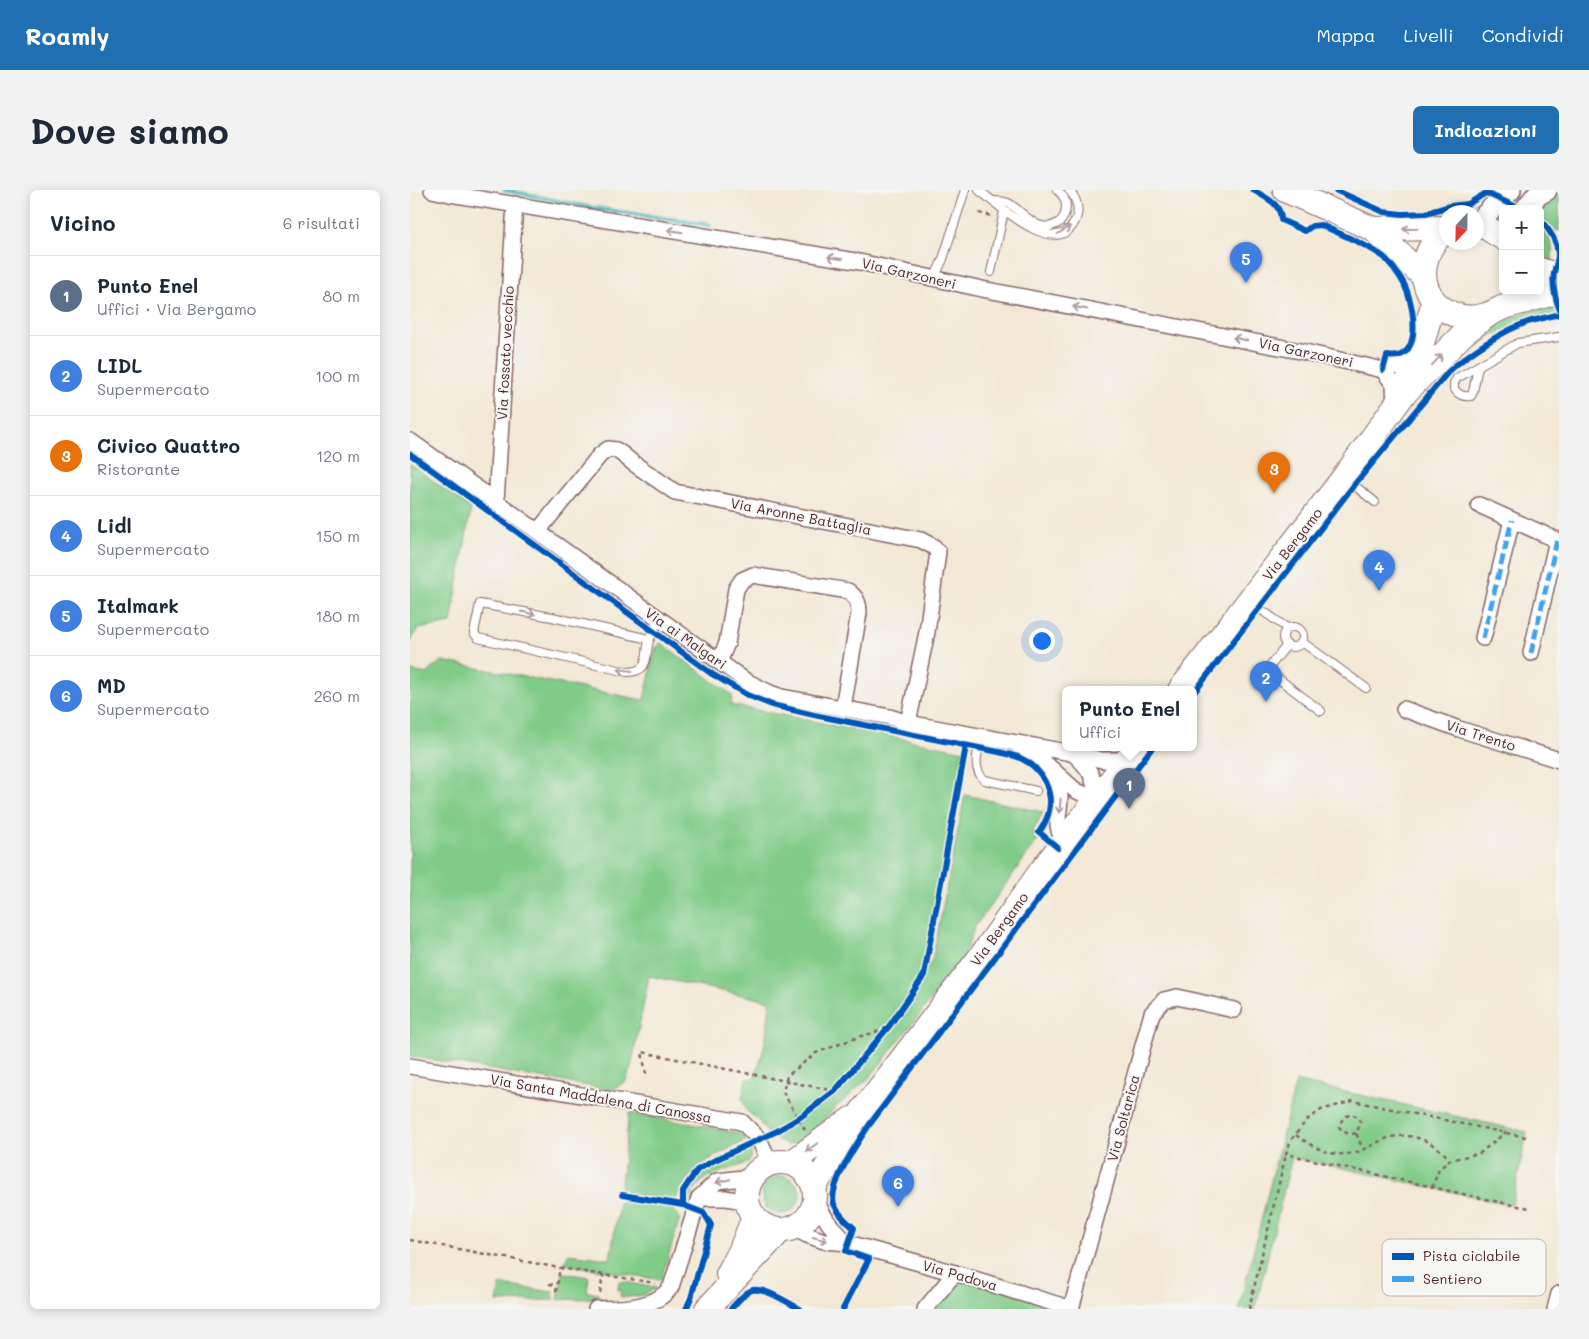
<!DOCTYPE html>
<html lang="it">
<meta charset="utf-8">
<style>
:root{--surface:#fff;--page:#f2f2f3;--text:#1f2937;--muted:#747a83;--line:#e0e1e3;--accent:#1f6fb2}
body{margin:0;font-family:Mali,sans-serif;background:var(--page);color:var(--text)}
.controls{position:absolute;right:15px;top:15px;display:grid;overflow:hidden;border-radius:8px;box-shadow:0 2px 12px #0003}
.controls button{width:45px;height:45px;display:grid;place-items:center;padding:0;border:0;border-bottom:1px solid var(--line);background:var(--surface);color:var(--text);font:25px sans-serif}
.compass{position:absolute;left:1029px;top:15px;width:45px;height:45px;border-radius:50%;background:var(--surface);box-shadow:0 2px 12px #0003;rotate:202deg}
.you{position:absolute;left:631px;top:450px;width:18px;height:18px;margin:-12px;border:4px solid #fff;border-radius:50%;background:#1a73e8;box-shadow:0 0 0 8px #1a73e833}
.badge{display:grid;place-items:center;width:32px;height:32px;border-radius:50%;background:var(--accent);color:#fff;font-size:16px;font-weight:700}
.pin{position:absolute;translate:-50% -41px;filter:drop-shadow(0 1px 2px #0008)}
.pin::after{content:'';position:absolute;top:26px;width:18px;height:15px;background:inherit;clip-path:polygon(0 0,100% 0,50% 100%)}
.popup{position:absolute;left:652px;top:496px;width:135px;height:65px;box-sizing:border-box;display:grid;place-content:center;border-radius:8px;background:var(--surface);filter:drop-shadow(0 1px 4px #0005);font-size:16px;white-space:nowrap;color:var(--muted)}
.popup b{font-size:19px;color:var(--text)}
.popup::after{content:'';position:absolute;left:50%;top:100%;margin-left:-10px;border:10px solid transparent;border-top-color:var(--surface)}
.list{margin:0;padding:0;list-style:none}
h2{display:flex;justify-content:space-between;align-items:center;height:65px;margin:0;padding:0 20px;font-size:21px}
h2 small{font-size:16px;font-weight:400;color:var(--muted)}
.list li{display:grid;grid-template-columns:32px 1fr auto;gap:15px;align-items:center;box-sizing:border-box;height:80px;padding:0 20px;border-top:1px solid var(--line)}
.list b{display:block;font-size:19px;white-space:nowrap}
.list p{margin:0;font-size:16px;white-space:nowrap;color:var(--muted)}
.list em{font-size:16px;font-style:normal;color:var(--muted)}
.map{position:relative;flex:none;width:1149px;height:1119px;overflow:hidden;border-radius:8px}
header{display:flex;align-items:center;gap:30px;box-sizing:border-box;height:70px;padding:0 25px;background:var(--accent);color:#fff}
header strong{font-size:24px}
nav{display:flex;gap:28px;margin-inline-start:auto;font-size:18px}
.intro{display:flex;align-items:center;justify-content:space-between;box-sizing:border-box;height:120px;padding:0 30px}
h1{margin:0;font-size:35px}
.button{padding:12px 22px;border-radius:8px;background:var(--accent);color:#fff;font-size:18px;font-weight:700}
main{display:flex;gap:30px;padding:0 30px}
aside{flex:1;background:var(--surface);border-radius:8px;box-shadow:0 2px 12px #0003}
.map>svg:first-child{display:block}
.green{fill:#82cc89;stroke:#66765a}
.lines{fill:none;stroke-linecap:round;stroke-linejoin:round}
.stream{stroke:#41b1bb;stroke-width:4.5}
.lane-casing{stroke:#856566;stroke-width:10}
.street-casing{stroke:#856566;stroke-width:18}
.secondary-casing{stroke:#856566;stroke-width:24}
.primary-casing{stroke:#856566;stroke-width:26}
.path{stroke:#856566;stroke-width:2.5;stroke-dasharray:4 4;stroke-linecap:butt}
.lane{stroke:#fff;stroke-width:8}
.street{stroke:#fff;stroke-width:15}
.secondary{stroke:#fff;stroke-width:21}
.primary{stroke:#fff;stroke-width:24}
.quiet{stroke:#40a2eb;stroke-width:5;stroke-dasharray:10 5;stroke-linecap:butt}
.cycleway-casing{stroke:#f6f6f2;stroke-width:9}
.cycleway{stroke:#0057b8;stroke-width:6}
.oneway{stroke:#ae9aa0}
.labels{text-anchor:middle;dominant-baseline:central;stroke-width:4;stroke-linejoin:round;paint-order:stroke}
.street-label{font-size:14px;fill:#4a1f2b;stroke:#f6f6f2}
.key{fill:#f6f6f2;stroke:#c2b6b6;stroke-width:1}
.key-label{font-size:14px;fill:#4a1f2b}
</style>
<header>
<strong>Roamly</strong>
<nav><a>Mappa</a><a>Livelli</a><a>Condividi</a></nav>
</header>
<div class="intro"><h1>Dove siamo</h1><a class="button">Indicazioni</a></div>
<main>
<aside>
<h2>Vicino<small>6 risultati</small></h2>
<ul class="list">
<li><span class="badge" style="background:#5c6f8a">1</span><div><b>Punto Enel</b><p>Uffici · Via Bergamo</p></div><em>80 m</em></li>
<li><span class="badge" style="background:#3f7fe0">2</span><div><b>LIDL</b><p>Supermercato</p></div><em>100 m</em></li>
<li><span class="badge" style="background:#e8710a">3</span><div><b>Civico Quattro</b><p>Ristorante</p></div><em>120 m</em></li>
<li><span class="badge" style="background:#3f7fe0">4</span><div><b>Lidl</b><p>Supermercato</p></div><em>150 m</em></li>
<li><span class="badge" style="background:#3f7fe0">5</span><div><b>Italmark</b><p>Supermercato</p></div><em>180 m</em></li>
<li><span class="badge" style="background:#3f7fe0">6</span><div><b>MD</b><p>Supermercato</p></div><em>260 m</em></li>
</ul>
</aside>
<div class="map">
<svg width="1149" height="1119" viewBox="0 0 1149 1119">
<rect width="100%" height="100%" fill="#f6f6f2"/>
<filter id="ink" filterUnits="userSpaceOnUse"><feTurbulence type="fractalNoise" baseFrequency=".02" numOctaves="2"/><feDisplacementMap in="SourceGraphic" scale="10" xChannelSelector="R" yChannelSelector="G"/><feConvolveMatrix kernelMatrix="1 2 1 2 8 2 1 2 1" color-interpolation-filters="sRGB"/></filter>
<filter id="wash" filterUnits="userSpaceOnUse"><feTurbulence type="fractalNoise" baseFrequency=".0096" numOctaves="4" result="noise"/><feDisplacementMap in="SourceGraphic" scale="20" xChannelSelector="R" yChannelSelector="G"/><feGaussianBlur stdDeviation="1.12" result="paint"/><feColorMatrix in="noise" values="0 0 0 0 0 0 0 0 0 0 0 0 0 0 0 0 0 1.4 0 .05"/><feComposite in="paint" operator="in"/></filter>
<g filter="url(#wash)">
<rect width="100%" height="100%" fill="#f3e8d5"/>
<!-- green -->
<g class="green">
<polygon points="1149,1 1149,41 1144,40 1130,24 1130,19 1124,19 1138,6"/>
<polygon points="1130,35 1142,54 1142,71 1130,67"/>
<path d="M1149 110V122L1082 145 1047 171 1042 167C1069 137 1112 124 1149 110Z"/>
<polygon points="0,274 61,318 41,433 8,439 0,453"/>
<path d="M251 453 322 505 321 515 554 561 512 784 522 771 555 605 633 622 623 641 629 648 564 738 558 756 547 777 460 887 426 917 406 938 385 953 378 955 360 946 347 929 337 921 332 909 336 889H343C355 866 357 839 360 814L356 810 239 786 221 877 216 891 202 900 0 866V481L18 484 22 478 32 471 234 510 246 458Z"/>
<polygon points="886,891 1117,942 1102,1015 882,967 845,1119 829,1119"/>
<path d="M219 923 310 939 330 944 337 950C304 966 280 975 265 1011L210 1002Z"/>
<path d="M344 955 339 972C314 983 287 982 278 1014L275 1011C282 978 315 966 344 955Z"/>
<circle cx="371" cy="1005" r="19"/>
<polygon points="210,1008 261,1016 270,1028 251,1090 155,1074 158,1064 200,1069"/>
<polygon points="153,1083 179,1087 177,1102 188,1104 187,1108 148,1110"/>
<polygon points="545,1083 661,1119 515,1119"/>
<path d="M209 1091 246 1098C235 1106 226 1107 212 1107L210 1106 211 1100H208Z"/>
<polygon points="90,1095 144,1102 143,1110 87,1112"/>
</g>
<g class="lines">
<!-- stream -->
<polyline class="stream" points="95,0 183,18 300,35"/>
</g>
</g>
<g filter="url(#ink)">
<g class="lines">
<defs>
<g id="lane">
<path d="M569 0C588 15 649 72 666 29 670 18 666 8 659 0"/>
<path d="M582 11C587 11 593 11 598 13 613 21 628 46 648 33 653 30 656 23 656 16 656 10 652 4 647 0"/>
<polyline points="581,82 594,21"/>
<polyline points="524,89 533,69 555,0"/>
<path d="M1068 177 1063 202 1061 206C1053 207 1049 205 1044 199V193L1047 188 1108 153 1149 147"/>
<polyline points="935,288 965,312"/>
<polyline points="840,412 877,438"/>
<circle cx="883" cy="447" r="10"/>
<path d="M239 449 142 427 70 414 64 443 68 448 217 482C242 482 234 463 240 448 242 441 246 436 250 430"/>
<polyline points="892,452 956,498"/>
<polyline points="877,455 857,480 911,521"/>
<path d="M571 547C568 562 561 579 575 590L626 601"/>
</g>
<g id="street">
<polyline points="22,0 40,4 445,71 572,99 895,162 973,180 1004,171"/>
<polyline points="973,180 984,195 985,215"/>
<path d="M0 251C113 330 224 411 336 491L360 503 372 507 480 527 498 533 656 562 692 570H716"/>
<polyline points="86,311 105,14"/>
<polyline points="1069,315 1149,351"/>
<polyline points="128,341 190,265 198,259 206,260 212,264 223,273 265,302 511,350 524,357 528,362 517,442 498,533"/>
<polyline points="1073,448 1102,330"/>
<polyline points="1121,463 1147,350"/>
<path d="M309 472 317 453 326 399 332 390 343 385 438 401C446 407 449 412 449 423L433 518"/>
<polyline points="994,519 1049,539 1149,570"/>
<path d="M610 558 624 563 665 600 686 610C685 587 680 579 664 564"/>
<path d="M643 584C655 607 648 611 648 634 648 640 651 647 653 653"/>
<polyline points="0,876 332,932 349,949 360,973"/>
<polyline points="289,1008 316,1008 337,1012"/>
<path d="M405 1008C415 1030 420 1037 438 1053"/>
<polyline points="383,1038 397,1045 414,1051 438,1053 545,1083 662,1119"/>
<path d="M186 1119C213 1118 245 1119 261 1097L289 1008 307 991 342 987"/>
<polyline points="515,1119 545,1083"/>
<polyline points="661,1119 742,823 754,810 767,807 824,820"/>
<polyline points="1145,1119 1149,1104"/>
</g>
<g id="secondary">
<polyline points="1116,19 1127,5 1136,0"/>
<polyline points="1066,35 1100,0"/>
</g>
<g id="primary">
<polyline points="875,0 963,39 1014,87"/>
<polyline points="1066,35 1077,38 1093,48"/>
<polyline points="963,39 1036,38"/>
<path d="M1036 42C1021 51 1015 65 1014 83 1014 94 1019 107 1027 114 1041 126 1058 131 1076 125 1083 123 1088 119 1094 117 1112 112 1131 107 1149 101"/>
<polyline points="1130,80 1149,86"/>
<polyline points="995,199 1013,150 1024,111"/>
<polyline points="770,500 934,287 993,205 1053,144 1078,125"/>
<circle cx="371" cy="1006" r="34"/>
<polyline points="381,973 441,929"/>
<polyline points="404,997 452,921 577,758 631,681 726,558"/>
<polyline points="318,1084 330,1062 344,1027"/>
<polyline points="297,1119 371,1040"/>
</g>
</defs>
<!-- lane casing -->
<use href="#lane" class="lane-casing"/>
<!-- street casing -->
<use href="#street" class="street-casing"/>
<!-- secondary casing -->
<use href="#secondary" class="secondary-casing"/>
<!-- primary casing -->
<use href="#primary" class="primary-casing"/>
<!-- path -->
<g class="path">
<polyline points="569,23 582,26"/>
<polyline points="632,637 629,642 634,646"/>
<polyline points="236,884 232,862 425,901"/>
<polyline points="395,940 373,902 377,886 406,863 448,847 477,839"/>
<path d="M946 943C939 945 934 943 929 937 931 930 934 927 941 924L948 927 951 933 946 943 953 959"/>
<path d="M886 945C903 957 921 968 943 963 954 961 965 953 975 949 999 940 1025 951 1040 970"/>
<polyline points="1116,947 943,911 911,920 896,931 881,950 876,964 1102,1015 1120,1018"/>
<polyline points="1022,998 1029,979 1040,970 1070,963 1096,942"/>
<polyline points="212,1005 272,1015"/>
<polyline points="0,1050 150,1078 245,1093"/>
<polyline points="139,1094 147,1095"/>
<polyline points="146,1102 150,1078"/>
<polyline points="190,1103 193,1084"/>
<polyline points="839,1119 876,964"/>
</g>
<!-- lane -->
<use href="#lane" class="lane"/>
<!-- street -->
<use href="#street" class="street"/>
<!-- secondary -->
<use href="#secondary" class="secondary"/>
<!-- primary -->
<use href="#primary" class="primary"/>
<!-- quiet -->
<g class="quiet">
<polyline points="1073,448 1102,330"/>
<polyline points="1121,463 1147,350"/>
</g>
<defs>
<g id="cycleway">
<path d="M843 0C856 8 871 13 871 30L895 41 902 36 911 35C926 42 965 58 976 69 984 78 993 89 997 101 1005 122 1012 172 977 166L973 180"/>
<polyline points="925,0 974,22 992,24 1016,23 1040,16 1058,14 1076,3 1111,19"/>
<path d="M1130 30C1139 39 1147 51 1148 64 1148 71 1145 77 1144 83 1142 96 1145 107 1149 118"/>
<path d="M0 264 302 484 337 505 362 515 404 525 589 562C596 564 605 565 612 569 632 578 645 603 638 625 636 631 633 637 629 642L648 658"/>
<path d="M783 504 944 295 1038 182C1059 163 1092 141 1118 132 1128 129 1139 127 1149 124"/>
<polyline points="212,1005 273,1015 294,1023 301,1035 281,1108 276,1119"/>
<polyline points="273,1015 273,1001 287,980 305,970 367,941 389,928 425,901 480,835 511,790 514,785 556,556"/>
<path d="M321 1119C326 1113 334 1103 342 1100 355 1097 378 1113 390 1119"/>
<path d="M433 1119 459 1069 436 1061 444 1038C436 1031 428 1024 424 1014 418 995 449 950 460 934L742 558"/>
</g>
</defs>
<!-- cycleway casing -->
<use href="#cycleway" class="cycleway-casing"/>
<!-- cycleway -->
<use href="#cycleway" class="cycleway"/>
</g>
<!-- one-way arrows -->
<defs><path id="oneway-shaft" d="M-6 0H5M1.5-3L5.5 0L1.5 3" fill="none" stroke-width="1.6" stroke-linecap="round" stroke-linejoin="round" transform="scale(1.25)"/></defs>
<g class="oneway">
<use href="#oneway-shaft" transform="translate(1000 39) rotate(179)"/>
<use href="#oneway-shaft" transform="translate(654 40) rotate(-32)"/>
<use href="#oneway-shaft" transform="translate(265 41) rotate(-171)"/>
<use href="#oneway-shaft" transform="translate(425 68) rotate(-171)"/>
<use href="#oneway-shaft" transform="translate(670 118) rotate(-169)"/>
<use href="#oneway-shaft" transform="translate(830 149) rotate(-169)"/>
<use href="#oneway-shaft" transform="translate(1027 170) rotate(-46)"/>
<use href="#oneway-shaft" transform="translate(118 423) rotate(11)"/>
<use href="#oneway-shaft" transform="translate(215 480) rotate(-172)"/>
<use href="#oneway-shaft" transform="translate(650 616) rotate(95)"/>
<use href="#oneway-shaft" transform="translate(402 957) rotate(145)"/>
<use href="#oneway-shaft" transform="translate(313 991) rotate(167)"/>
<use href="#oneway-shaft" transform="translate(410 1049) rotate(16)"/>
</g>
</g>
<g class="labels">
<!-- street labels -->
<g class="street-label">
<text transform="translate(499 83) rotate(13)">Via Garzoneri</text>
<text transform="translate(896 162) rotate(12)">Via Garzoneri</text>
<text transform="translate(95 163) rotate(-87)">Via fossato vecchio</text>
<text transform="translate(391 326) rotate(11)">Via Aronne Battaglia</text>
<text transform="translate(882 354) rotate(-52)">Via Bergamo</text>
<text transform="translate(276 448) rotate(35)">Via ai Malgari</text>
<text transform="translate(1071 545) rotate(18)">Via Trento</text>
<text transform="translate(589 739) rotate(-54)">Via Bergamo</text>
<text transform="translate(191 908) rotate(10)">Via Santa Maddalena di Canossa</text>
<text transform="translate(713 928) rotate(-75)">Via Soltarica</text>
<text transform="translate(550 1085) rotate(16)">Via Padova</text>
</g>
</g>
<!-- legend -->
<rect x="972" y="1049" width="164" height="57" rx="8" class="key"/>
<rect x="982" y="1063" width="22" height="7" fill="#0057b8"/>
<rect x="982" y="1086" width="22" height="6" fill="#40a2eb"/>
<g class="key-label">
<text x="1013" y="1071">Pista ciclabile</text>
<text x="1013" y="1094">Sentiero</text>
</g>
</svg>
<div class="controls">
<button>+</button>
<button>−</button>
</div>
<svg class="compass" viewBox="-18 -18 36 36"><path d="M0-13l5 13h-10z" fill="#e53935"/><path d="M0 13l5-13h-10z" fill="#747a83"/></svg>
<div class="you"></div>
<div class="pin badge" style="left:719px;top:619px;background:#5c6f8a">1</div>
<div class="popup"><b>Punto Enel</b>Uffici</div>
<div class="pin badge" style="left:856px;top:512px;background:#3f7fe0">2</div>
<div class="pin badge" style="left:864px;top:303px;background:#e8710a">3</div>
<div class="pin badge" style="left:969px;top:401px;background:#3f7fe0">4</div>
<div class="pin badge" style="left:836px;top:93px;background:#3f7fe0">5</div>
<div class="pin badge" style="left:488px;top:1017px;background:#3f7fe0">6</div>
</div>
</main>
